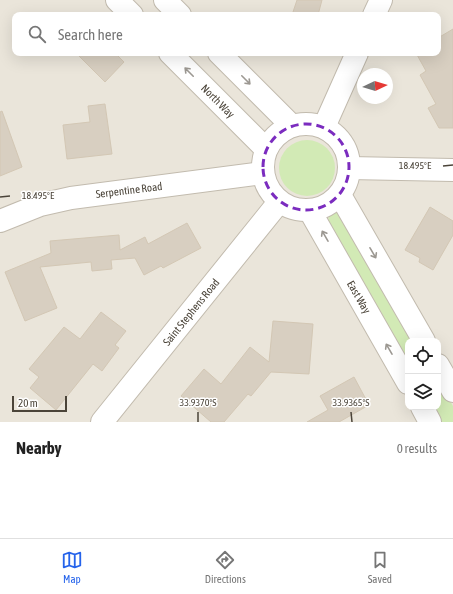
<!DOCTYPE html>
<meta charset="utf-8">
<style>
:root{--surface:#fff;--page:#f6f6f6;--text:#222;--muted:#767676;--line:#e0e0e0;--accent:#2563eb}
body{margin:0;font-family:"Asap Condensed",sans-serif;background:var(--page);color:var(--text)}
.controls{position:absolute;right:12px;bottom:12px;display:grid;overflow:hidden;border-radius:8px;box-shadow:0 4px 16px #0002}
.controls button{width:36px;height:36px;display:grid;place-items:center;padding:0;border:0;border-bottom:1px solid var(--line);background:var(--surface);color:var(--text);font:20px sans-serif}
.compass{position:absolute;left:357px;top:68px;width:36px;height:36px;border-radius:50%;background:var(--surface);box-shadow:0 4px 16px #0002;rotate:86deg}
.scale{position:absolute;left:12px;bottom:10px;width:55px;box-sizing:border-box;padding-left:4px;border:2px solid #4b4439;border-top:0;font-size:11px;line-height:14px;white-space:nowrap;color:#4b4439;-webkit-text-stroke:3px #fff;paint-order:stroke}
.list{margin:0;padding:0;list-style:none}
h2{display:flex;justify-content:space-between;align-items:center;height:52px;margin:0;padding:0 16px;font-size:17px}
h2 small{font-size:13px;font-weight:400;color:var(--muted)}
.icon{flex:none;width:22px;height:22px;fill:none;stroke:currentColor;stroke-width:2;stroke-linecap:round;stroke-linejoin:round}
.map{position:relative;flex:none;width:453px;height:422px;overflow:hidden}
.search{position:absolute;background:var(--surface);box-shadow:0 4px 16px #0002;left:12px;right:12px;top:12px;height:44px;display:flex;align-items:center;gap:10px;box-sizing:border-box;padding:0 14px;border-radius:8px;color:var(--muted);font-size:15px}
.sheet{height:116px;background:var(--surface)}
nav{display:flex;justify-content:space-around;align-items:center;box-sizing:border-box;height:56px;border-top:1px solid var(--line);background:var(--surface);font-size:11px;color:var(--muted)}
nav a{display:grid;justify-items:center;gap:2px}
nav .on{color:var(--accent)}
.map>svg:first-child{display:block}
.residential{fill:#eae5da;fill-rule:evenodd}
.green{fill:#d2eab5}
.building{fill:#d8cfc1;stroke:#d3c7b4}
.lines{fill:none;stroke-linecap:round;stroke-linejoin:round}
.minor-casing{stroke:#c2bbae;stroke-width:24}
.minor{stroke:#fff;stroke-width:22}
.oneway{stroke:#9c9892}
.marked{fill:none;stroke:#7b2cbf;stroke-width:3;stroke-dasharray:8 5;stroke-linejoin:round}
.ticks{fill:none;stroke:#4b4439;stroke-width:1.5}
.labels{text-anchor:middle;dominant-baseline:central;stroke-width:3;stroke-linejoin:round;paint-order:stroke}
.street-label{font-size:11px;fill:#4b4439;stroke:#fff}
.ticks-label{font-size:10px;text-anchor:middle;fill:#4b4439;stroke:#fff;stroke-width:3;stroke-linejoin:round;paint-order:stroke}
</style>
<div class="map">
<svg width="453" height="422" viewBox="0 0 453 422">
<rect width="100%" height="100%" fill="#f6f3ec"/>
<!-- residential -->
<path class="residential" d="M0 0H453V422H0ZM15 15H438V53H15ZM363 74H387V98H363ZM408 341H438V407H408Z"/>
<!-- green -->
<g class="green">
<circle cx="307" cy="168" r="28"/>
<polygon points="334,211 337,211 416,341 408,341 408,364 328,221 329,215"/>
<polygon points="438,380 453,406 453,422 441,422 432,407 438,407"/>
</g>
<!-- building -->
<g class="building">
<polygon points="297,0 322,0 318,15 292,15"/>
<polygon points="453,29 453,128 439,128 428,108 436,104 420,75 426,71 416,53 438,53 438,38"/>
<polygon points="76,53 115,53 124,62 105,82"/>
<polygon points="105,104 112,154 67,159 63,125 90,122 88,106"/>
<polygon points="2,111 22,167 0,176 0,112"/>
<polygon points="430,207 453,221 453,235 433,270 419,262 420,258 405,250"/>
<polygon points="187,223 201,248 163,268 161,266 144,275 135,258 111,260 112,269 92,271 91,262 40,267 57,308 25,321 5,272 51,253 50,241 119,235 120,250 145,237 148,244"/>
<polygon points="101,312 126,331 115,345 119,348 102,371 93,364 56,410 30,388 39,377 29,369 64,327 80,339"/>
<polygon points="273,321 313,324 309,374 271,372 251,396 248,394 224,422 211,422 181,396 204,369 221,384 250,347 269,362"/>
<polygon points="354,377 369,405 339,422 307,422 328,410 320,396"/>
</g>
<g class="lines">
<defs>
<g id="minor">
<polyline points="117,0 132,15"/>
<polyline points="165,0 180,15"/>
<polyline points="374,15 381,0"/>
<polyline points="170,53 266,149"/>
<polyline points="219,53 291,125"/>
<circle cx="306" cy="167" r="43"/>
<polyline points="324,127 357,53"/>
<polyline points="349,168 453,170"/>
<polyline points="340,195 424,341"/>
<polyline points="310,211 408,383"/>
<polyline points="0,221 40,205 71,198 262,173"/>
<polyline points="438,365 453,391"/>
<polyline points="422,407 430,422"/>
<polyline points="102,422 279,202"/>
</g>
</defs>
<!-- minor casing -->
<use href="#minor" class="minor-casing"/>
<!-- minor -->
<use href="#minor" class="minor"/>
</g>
<!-- one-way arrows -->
<defs><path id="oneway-shaft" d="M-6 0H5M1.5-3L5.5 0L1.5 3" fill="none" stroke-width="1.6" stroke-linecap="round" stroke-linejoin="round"/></defs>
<g class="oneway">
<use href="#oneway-shaft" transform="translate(189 72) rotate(-135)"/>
<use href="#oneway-shaft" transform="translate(246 80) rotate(45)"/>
<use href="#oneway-shaft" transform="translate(325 236) rotate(-120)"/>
<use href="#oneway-shaft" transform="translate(373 253) rotate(60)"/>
<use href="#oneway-shaft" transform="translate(389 349) rotate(-120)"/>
</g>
<!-- marked area -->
<path class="marked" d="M263 167a43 43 0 1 1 86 0a43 43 0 1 1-86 0Z"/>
<!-- ticks -->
<path class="ticks" d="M443 166 453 165M0 197 10 196M198 412V422M351 412 352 422"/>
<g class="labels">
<!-- street labels -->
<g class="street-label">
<text transform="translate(218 101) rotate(45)">North Way</text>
<text transform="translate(129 190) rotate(-7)">Serpentine Road</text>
<text transform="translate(359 297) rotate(60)">East Way</text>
<text transform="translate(191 312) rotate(-51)">Saint Stephens Road</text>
</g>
</g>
<g class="ticks-label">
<text x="415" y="169">18.495°E</text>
<text x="38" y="199">18.495°E</text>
<text x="198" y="406">33.9370°S</text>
<text x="351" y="406">33.9365°S</text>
</g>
</svg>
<div class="controls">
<button><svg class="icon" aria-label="locate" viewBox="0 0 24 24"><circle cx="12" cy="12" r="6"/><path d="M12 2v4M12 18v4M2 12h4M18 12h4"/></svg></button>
<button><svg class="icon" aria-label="layers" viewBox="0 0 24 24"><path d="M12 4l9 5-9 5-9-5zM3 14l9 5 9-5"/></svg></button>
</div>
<svg class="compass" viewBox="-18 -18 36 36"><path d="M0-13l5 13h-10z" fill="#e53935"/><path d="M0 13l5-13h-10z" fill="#767676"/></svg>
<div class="scale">20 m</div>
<div class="search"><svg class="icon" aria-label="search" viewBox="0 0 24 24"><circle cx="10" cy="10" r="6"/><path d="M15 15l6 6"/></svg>Search here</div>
</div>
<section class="sheet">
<h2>Nearby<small>0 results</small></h2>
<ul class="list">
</ul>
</section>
<nav>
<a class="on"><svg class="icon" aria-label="map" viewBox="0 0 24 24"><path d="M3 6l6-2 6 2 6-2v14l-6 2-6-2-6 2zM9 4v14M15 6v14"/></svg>Map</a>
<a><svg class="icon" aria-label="directions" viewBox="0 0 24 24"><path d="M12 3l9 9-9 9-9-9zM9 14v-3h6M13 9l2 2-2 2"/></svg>Directions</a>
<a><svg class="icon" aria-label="saved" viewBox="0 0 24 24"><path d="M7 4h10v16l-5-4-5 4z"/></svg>Saved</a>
</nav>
